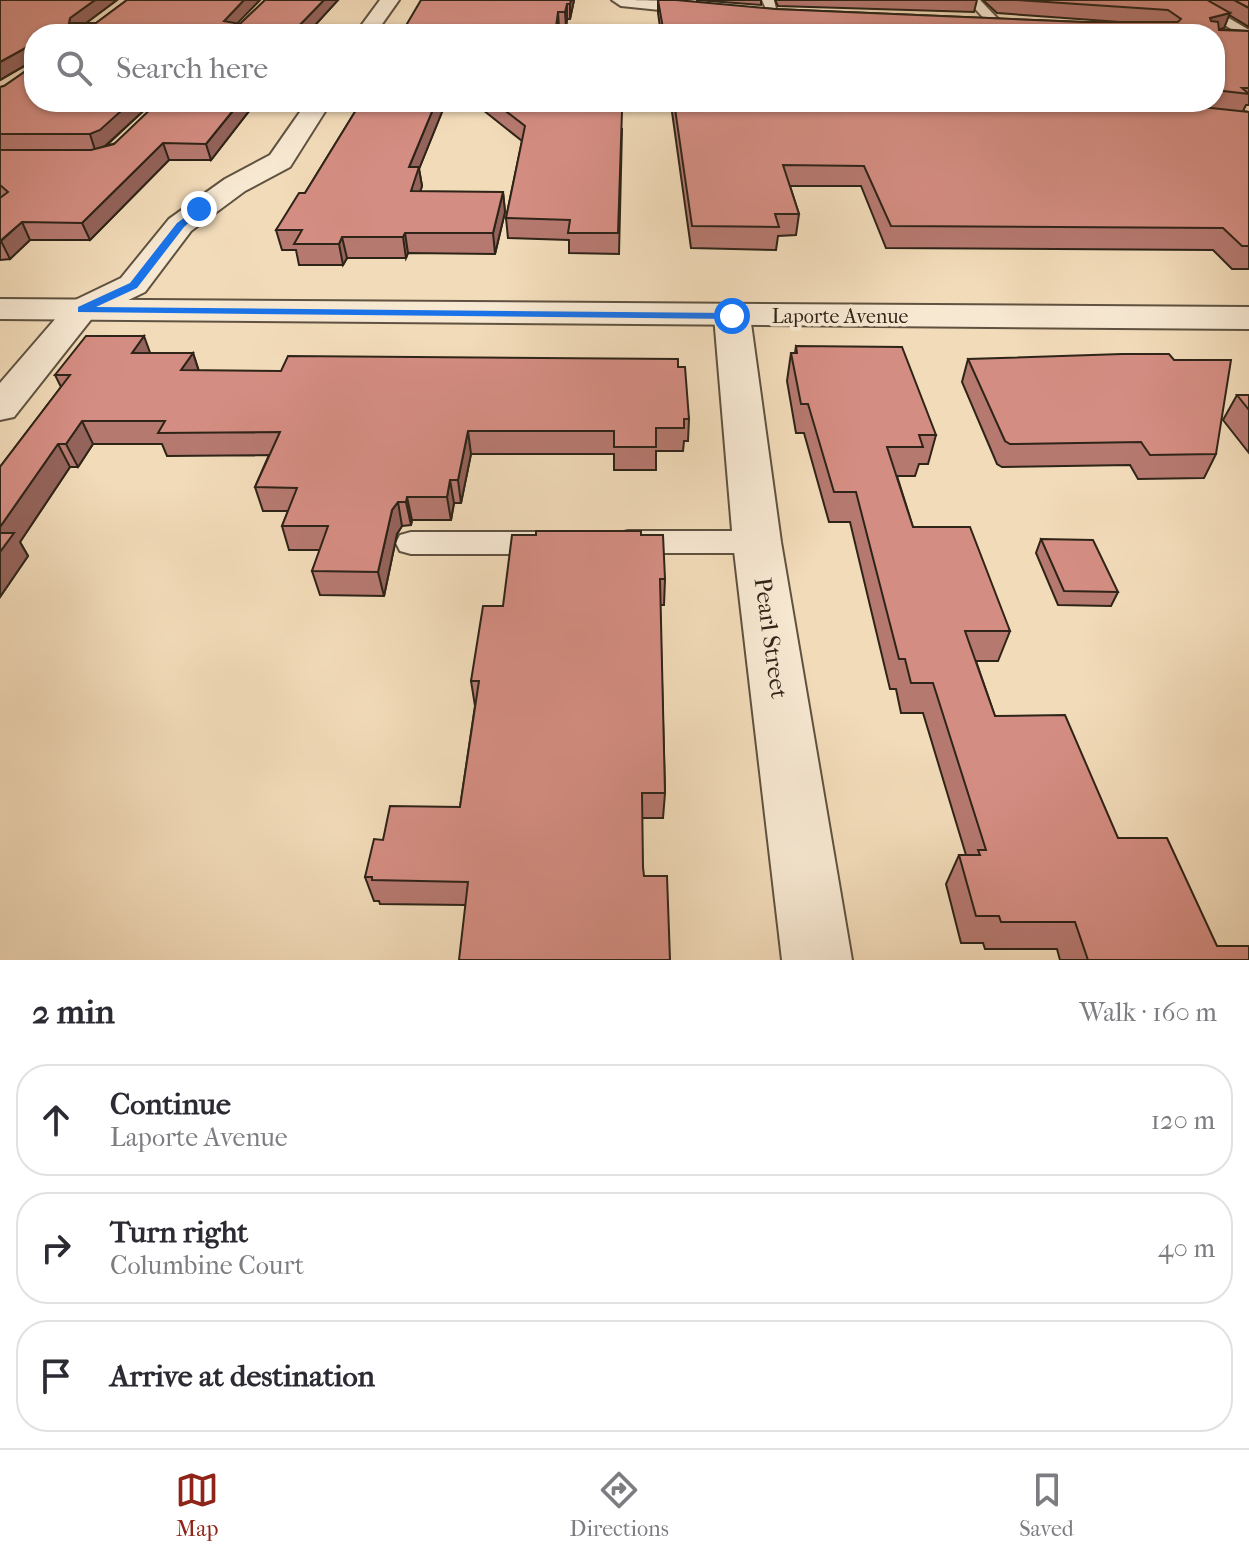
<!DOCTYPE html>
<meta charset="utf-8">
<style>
:root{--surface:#fff;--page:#f2f2f3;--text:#2b2b33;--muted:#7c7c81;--line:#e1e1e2;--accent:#8f2418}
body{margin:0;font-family:"IM FELL French Canon",serif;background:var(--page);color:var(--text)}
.stop{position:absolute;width:24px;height:24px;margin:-18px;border:6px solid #1a73e8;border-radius:50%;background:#fff}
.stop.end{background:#1a73e8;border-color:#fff;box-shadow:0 2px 8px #0008}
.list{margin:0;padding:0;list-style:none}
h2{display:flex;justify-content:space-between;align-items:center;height:104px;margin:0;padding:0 32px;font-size:34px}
h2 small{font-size:26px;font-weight:400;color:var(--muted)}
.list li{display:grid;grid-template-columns:52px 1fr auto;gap:24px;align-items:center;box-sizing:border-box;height:112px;margin:0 16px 16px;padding:0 16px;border:2px solid var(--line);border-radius:32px}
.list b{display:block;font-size:30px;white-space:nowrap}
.list p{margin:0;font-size:26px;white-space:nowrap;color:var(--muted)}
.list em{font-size:26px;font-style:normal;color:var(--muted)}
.icon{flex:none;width:44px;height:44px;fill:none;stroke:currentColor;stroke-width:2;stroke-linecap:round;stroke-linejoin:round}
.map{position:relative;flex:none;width:1249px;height:960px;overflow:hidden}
.search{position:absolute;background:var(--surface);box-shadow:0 2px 6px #0004;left:24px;right:24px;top:24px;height:88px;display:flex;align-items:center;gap:20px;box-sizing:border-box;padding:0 28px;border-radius:32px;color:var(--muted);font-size:30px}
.sheet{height:488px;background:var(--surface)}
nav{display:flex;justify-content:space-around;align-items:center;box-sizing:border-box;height:112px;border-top:2px solid var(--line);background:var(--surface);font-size:22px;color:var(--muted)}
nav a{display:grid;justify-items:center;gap:4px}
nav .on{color:var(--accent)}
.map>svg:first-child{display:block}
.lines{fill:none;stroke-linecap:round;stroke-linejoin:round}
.service-casing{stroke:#5f5240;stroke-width:4}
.minor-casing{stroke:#5f5240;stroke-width:4}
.tertiary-casing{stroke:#5f5240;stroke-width:4}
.service{fill:#f7e8d2;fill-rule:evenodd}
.minor{fill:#f7e8d2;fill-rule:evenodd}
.tertiary{fill:#f7e8d2;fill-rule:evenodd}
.wall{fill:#b67970;stroke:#2e2418;stroke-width:2}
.shaded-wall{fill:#94635b;stroke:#2e2418;stroke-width:2}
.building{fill:#d48d82;stroke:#2e2418;stroke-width:2}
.route{fill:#1a73e8}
.labels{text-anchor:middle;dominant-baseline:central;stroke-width:7;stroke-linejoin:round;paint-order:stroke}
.far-street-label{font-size:20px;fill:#2e2418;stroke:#f7e8d2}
.street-label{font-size:24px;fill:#2e2418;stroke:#f7e8d2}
</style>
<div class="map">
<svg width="1249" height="960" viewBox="0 0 1249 960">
<rect width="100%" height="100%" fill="#f2dbb9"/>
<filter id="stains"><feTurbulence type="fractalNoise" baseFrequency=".0025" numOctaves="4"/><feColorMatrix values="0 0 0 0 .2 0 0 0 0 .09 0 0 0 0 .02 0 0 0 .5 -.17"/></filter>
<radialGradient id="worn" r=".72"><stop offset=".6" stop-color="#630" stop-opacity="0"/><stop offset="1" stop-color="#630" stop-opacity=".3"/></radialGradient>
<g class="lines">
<defs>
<g id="service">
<polygon points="762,0 774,0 778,18 770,18"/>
<polygon points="967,0 980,0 998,19 998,25 990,25"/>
<polygon points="1184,0 1198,0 1249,30 1249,40"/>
<polygon points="628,531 757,531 768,534 772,542 768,550 757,553 628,553 617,550 613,542 617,534"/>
<polygon points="411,532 550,532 561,535 565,543 561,551 550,554 411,554 400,551 396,543 400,535"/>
</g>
<g id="minor">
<polygon points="380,0 399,0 375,34 355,34"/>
<path d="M612 0C636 0 712 0 728 10L718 16 621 6Z"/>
<polygon points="307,102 331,102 290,167 245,191 191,231 145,292 93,317 14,417 0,420 0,383 69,303 121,278 169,219 225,179 270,155"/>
<polygon points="611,102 743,102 744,103 740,108 732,110 623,109 615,107"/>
<polygon points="732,305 744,309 750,316 781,542 852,960 782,960 733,542 714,316 720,309"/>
</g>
<polygon id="tertiary" points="0,299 1249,307 1249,329 0,319"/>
</defs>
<!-- service casing -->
<use href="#service" class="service-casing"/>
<!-- minor casing -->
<use href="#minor" class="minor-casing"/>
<!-- tertiary casing -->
<use href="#tertiary" class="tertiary-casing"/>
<!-- service -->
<use href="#service" class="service"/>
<!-- minor -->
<use href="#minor" class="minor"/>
<!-- tertiary -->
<use href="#tertiary" class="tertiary"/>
</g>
<!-- wall -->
<g class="wall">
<polygon points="0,0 117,0 86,23 96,23 127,0 260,0 237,23 240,24 265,0 338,0 307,34 34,34 153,102 106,146 256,102 211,160 169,160 90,240 30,240 10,259 0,260 0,87 4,86 30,68 30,63 0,80"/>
<polygon points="574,0 570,19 567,19 566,27 559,27 558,34 401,34"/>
<polygon points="658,0 775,9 1083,22 1120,22 997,13 983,0 1249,0 1249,27 1229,15 1224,28 1219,29 1249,31 1249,105 1246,105 1243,111 1249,112 1249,269 1232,269 1213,250 886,248 861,186 790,186 799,214 796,235 778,236 776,250 691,248 672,112 672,102 1215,102 1215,34 661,34 658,13"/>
<polygon points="696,0 761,0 761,5"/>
<polygon points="775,0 977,0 974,12 778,6"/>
<polygon points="361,102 446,102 419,169 422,186 420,192 503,192 505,212 495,254 408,253 406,258 347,258 343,265 299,265 296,250 282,250 276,230 305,193"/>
<polygon points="473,102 557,102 570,111 622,129 619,254 569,253 569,240 508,238 506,218 522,141"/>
<polygon points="796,346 936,435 928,464 919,464 915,476 897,476 913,527 1010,631 998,661 976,661 995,716 1118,838 1217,946 1249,960 1060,960 1057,949 985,949 983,943 961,943 946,884 959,855 966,855 923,713 901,713 896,689 890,689 850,522 829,522 804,433 796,433 787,381 791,353 795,353"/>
<polygon points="150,353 193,353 199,371 281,371 678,367 689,419 688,441 684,441 683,451 656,451 656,470 614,470 614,454 471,454 461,503 454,503 451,520 412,520 411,525 402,526 397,534 384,596 320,595 312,571 320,550 289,550 282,526 288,511 263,511 255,487 269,455 167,456 162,444 93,444 78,467 70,467 20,542 28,556 0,597 0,467 61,387 55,375"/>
<polygon points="968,359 1216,454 1204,478 1138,479 1130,465 1002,467 997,464 962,382"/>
<polygon points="1237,395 1249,395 1249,453 1223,420"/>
<polygon points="641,535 665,579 664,605 660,605 665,793 663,818 642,818 465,905 380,904 379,901 374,901 365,877 383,840 460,807 475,706 471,681 503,606"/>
<polygon points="1041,539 1118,592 1111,606 1058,605 1036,553"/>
</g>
<!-- shaded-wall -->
<g class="shaded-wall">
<polygon points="95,0 117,0 74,32 69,23 70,18"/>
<polygon points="244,0 260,0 227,34 224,21"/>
<polygon points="324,0 338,0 307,34 291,34"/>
<polygon points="571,0 574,0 570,19 570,4"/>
<polygon points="567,4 567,19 566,27 565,12"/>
<polygon points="558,12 559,27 558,34 556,34 556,27"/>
<polygon points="1230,13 1224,28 1204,33 1210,18"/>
<polygon points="29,46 34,60 0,80 0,62"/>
<polygon points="131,102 153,102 105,146 95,150 90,134"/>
<polygon points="240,102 256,102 211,160 206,144"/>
<polygon points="436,102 446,102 419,169 422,186 414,211 409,167"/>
<polygon points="163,143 169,160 90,240 82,223"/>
<polygon points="503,192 505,212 495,254 493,233"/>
<polygon points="22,222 30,240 10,259 1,241"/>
<polygon points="405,233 408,253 406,258 403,237"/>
<polygon points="342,237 347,258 343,265 339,244"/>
<polygon points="144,336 152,358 132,353"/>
<polygon points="193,353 200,375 181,370"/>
<polygon points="82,421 93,444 78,467 66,444"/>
<polygon points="468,431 471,454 461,503 458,480"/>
<polygon points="58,444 70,467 20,542 28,556 0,597 0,527"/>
<polygon points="450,480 454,503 451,520 447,497"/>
<polygon points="407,497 412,520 411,525 406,502"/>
<polygon points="398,502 402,526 397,534 384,596 378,572 392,510"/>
</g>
<!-- building -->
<g class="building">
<polygon points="0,0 95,0 70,18 69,23 96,23 127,0 244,0 224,21 240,24 265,0 324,0 291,34 34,34 34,102 131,102 100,130 90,134 0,134 0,87 4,86 30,68 29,46 0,62"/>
<polygon points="421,0 571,0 570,4 567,4 565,12 558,12 556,27 552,27 551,34 401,34"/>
<polygon points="658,0 676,0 775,9 1083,22 1178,22 1181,19 1168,10 1017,0 1207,0 1230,13 1210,18 1211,21 1218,22 1219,30 1249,31 1249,88 1242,88 1249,94 1215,90 1215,34 664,34"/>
<polygon points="1234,0 1249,0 1249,8"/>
<polygon points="158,102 240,102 206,144 163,143 82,223 22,222 0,241 0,198 8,192 0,185 0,150 91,150 114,144"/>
<polygon points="361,102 436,102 409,167 419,167 411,191 503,192 493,233 405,233 403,237 342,237 339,244 294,244 302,230 276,230 299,193 305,193"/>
<polygon points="494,102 557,102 570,111 622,111 618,233 568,233 570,220 506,218 525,126"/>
<polygon points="674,102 1154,102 1249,112 1249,246 1242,246 1223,228 891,226 864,166 783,165 799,214 775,214 779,227 692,226"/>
<polygon points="86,336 144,336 132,353 193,353 181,370 281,371 288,356 678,359 678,367 685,367 689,419 684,419 684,428 656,428 656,447 614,447 614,431 468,431 458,480 450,480 447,497 407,497 406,502 398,502 392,510 378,572 312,571 328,526 282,526 297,488 255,487 280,432 158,433 165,421 82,421 66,444 58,444 0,527 0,467 70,375 55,375"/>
<polygon points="796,346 902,347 936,435 919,435 923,447 887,447 913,527 970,527 1010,631 965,631 995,716 1065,715 1118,838 1167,838 1217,946 1249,946 1249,960 1088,960 1075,922 1001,922 999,916 976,916 959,855 980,855 978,850 986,850 933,683 911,683 905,659 899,659 856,492 834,492 808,404 801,404 791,353 797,353"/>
<polygon points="1122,354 1169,354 1174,360 1231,360 1216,454 1150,455 1141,442 1010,444 1005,441 968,359"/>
<polygon points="1237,395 1249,395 1249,410"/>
<polygon points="536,531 641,531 641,535 663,535 665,579 660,579 665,793 642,793 643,867 644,876 667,876 670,960 459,960 468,882 372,880 372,877 365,877 374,839 383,840 390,806 460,807 479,681 471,681 483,606 503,606 512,535 536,535"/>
<polygon points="0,533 14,533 0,552"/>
<polygon points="1041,539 1093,540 1118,592 1064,591"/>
</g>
<!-- route -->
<polygon class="route" points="199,207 202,211 184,227 137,288 96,307 732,313 737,316 732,319 78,312 78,307 130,283 177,223"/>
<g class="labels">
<!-- far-street labels -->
<g class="far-street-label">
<text x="840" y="316">Laporte Avenue</text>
</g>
<!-- street labels -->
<g class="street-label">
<text transform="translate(771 638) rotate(82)">Pearl Street</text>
</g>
</g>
<rect width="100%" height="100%" filter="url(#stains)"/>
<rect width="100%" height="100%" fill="url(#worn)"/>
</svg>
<div class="stop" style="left:732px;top:316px"></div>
<div class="stop end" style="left:199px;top:209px"></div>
<div class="search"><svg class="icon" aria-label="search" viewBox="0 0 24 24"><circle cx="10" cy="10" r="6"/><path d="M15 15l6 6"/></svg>Search here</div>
</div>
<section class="sheet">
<h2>2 min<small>Walk · 160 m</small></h2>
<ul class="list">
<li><svg class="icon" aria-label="ahead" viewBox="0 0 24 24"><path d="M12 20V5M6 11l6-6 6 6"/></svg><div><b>Continue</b><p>Laporte Avenue</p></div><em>120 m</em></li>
<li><svg class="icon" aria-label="right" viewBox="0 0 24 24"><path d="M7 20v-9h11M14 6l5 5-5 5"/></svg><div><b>Turn right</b><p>Columbine Court</p></div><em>40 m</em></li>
<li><svg class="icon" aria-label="arrive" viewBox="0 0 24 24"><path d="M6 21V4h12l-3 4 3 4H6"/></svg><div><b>Arrive at destination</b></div></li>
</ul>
</section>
<nav>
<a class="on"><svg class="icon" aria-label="map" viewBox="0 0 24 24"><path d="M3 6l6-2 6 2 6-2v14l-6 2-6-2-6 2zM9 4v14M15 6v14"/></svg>Map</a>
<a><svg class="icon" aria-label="directions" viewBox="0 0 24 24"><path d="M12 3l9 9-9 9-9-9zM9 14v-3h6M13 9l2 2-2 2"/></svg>Directions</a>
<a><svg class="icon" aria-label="saved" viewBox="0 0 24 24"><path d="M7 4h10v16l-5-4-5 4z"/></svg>Saved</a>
</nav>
